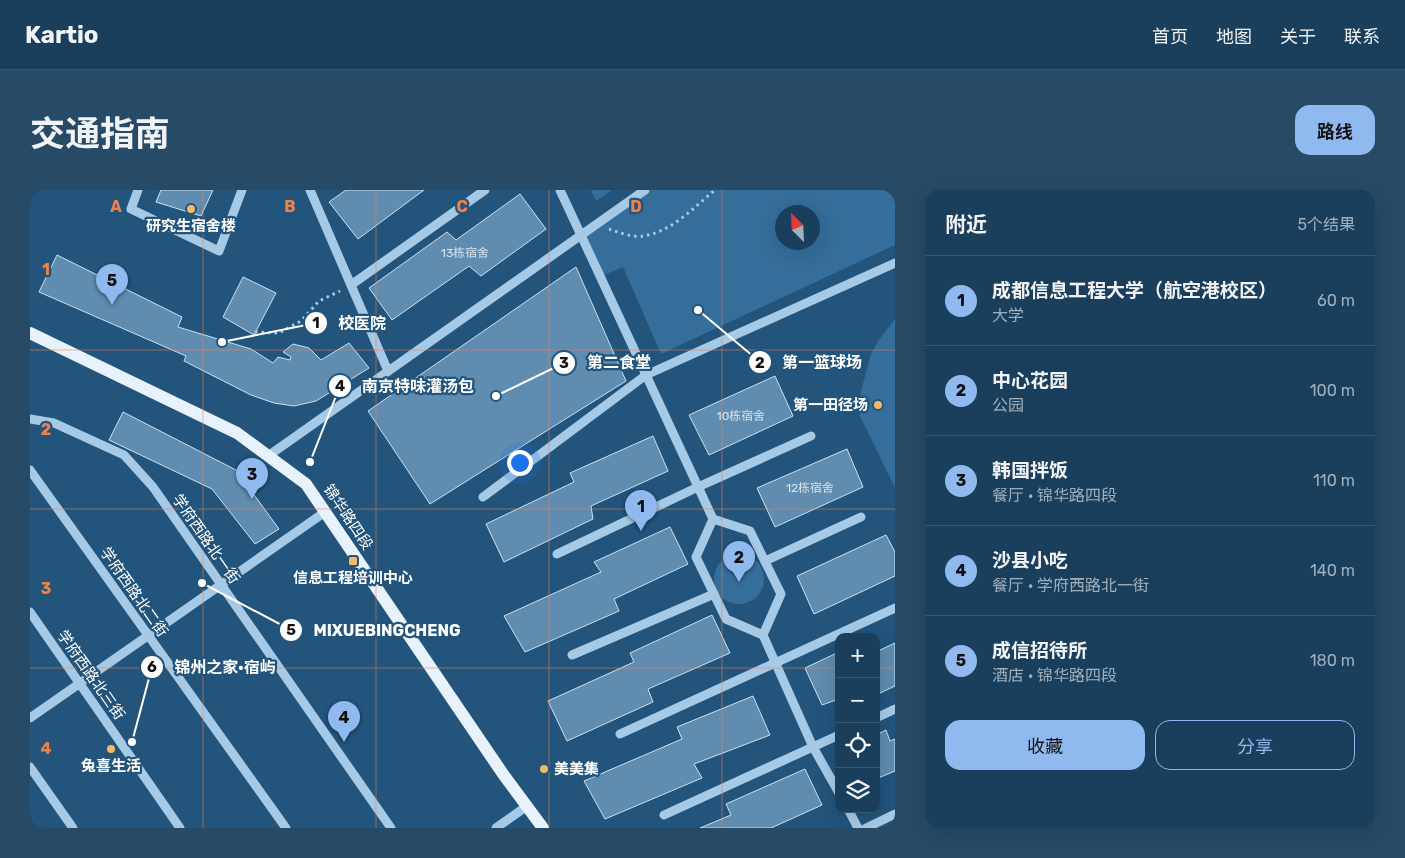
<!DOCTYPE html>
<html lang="zh">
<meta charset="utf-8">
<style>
:root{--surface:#1a3f5d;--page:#274a66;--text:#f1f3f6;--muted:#9fafbc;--line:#385872;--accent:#90b9f0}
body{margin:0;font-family:Rubik,"Noto Sans SC",sans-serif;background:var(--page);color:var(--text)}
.controls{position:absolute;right:15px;bottom:15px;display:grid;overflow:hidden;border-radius:10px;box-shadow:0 5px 20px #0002}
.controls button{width:45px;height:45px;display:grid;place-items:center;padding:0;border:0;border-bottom:1px solid var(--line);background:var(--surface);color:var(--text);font:25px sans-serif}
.compass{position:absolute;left:745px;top:15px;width:45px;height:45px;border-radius:50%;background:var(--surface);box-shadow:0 5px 20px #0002;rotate:336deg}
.you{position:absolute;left:489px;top:272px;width:18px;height:18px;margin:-12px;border:4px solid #fff;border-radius:50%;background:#1a73e8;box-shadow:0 0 0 8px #1a73e833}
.badge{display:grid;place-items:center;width:32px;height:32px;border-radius:50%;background:var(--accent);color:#111;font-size:16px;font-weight:700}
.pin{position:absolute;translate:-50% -41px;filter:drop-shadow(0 1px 2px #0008)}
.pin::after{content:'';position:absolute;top:26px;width:18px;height:15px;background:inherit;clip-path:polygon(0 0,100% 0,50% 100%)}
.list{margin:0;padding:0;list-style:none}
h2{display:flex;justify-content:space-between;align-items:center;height:65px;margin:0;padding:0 20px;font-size:21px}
h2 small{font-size:16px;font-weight:400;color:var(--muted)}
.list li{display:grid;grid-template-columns:32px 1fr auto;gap:15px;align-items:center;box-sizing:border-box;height:90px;padding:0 20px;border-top:1px solid var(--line)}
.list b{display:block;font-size:19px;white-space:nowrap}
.list p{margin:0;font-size:16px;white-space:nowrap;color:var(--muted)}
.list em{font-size:16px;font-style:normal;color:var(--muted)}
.actions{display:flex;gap:10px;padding:15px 20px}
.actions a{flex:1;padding:11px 0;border:1px solid var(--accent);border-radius:15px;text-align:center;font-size:18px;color:var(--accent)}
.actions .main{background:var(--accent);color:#111}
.icon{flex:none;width:28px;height:28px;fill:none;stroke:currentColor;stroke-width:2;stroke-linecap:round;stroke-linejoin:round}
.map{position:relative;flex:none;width:865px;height:638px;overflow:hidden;border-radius:15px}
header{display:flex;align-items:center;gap:30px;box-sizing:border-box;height:70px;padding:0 25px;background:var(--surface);border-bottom:1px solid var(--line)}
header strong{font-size:24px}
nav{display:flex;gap:28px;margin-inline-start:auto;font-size:18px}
.intro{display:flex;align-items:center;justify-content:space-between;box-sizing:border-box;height:120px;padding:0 30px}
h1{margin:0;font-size:35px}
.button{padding:12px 22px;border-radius:15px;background:var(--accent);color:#111;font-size:18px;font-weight:700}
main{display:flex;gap:30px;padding:0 30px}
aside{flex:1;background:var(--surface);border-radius:15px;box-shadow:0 5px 20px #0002}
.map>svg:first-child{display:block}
.green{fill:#356e9a;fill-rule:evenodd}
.building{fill:#5f8caf;stroke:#c9e2f5}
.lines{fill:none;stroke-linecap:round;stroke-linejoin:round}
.path{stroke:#a6cae6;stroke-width:3;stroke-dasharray:2.5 4;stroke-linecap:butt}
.minor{stroke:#a6cae6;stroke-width:9}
.major{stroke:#e7f2fd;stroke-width:12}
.grid{fill:none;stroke:#ee8249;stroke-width:1;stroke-opacity:0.55}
.poi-dot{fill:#f1ba68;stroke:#22547c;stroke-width:2}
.labels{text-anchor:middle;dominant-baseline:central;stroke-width:4.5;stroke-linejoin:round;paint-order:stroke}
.number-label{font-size:12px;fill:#d7e2eb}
.poi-label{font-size:15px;font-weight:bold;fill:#fff;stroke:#22547c}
.street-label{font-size:15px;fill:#fff;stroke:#22547c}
.grid-label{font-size:16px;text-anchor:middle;font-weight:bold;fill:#ee8249;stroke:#22547c;stroke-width:4.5;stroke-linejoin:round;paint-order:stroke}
.leader{fill:none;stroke:#fff;stroke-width:2}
.callout-dot{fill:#fff;stroke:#22547c;stroke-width:2}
.mark-label{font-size:15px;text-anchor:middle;font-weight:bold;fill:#111}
.callout-label{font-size:16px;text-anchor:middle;font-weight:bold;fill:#fff;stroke:#22547c;stroke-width:4.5;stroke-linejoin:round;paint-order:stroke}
</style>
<header>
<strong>Kartio</strong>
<nav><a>首页</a><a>地图</a><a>关于</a><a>联系</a></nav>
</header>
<div class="intro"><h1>交通指南</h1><a class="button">路线</a></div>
<main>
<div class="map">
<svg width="865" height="638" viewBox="0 0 865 638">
<rect width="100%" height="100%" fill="#22547c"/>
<!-- green -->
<g class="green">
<polygon points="561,0 582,0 566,11"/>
<path d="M615 0H865V55L631 164 593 77 570 87 551 45ZM752 22H782V52H752Z"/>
<polygon points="865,129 865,298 830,226 830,205 841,164 850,148"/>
<circle cx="709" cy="389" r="25"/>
</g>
<!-- building -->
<g class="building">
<polygon points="131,0 183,0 171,26 126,12"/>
<polygon points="316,0 394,0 328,49 299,12"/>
<polygon points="490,4 516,39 451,86 439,76 362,130 339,98 417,42 426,50"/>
<polygon points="27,65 152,127 148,137 221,159 243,173 248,167 260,170 261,167 253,162 263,154 279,158 291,170 319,153 339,178 286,211 264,216 244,213 221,205 154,171 156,166 9,102"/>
<polygon points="546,77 596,191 400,314 338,221"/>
<polygon points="213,87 246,103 224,145 193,127"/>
<polygon points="745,186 763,226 679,265 659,225"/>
<polygon points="93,222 206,280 249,339 225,354 182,299 79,250"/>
<polygon points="623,246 638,281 561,316 563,329 474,372 456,334 544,292 540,283"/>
<polygon points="817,259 833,297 745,337 727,298"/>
<polygon points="640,337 658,374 584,409 589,421 495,462 474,426 571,382 564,372"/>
<polygon points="856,345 865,362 865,386 784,424 767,386"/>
<polygon points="682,425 700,463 618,499 623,512 537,551 518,511 604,472 600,463"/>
<polygon points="865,453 865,496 846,505 846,462"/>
<polygon points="809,462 809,509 792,515 775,478"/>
<polygon points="723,506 740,545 664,574 672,588 575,629 554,591 652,549 647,537"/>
<polygon points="856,540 860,551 865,549 865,581 846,589 846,545"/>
<polygon points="775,579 792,615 741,638 670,638 701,625 696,614"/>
</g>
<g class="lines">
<!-- path -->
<g class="path">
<path d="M579 39C588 42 603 48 613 46 642 42 664 17 685 0"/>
<polyline points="225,142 249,143 271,131 289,111 310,101"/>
</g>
<!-- minor -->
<g class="minor">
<polyline points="108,0 101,19 189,61 212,0"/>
<polyline points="280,0 358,181"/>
<polyline points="530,0 683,329 720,341 751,404 733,445 783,557 809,603"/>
<polyline points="321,95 455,0"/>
<polyline points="0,229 24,233 94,265 123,297 361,638"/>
<polyline points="238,266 615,0"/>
<polyline points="0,280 256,638"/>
<polyline points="453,307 616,185 865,73"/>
<polyline points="683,329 666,367 696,429 733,445"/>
<polyline points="527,364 668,297 781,246"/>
<polyline points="735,371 831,327"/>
<polyline points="0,422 150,638"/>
<polyline points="542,465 684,404"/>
<polyline points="0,528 295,322"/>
<polyline points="846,528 865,519"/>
<polyline points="590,544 865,418"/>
<polyline points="0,577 43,638"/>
<polyline points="818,619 828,638"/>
<polyline points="634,625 809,545"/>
<polyline points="466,638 497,616"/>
<polyline points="836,638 865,624"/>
</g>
<!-- major -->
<polyline class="major" points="0,143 207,243 276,294 473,584 513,638"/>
</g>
<!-- grid -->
<path class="grid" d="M173 0V638M346 0V638M519 0V638M692 0V638M0 160H865M0 319H865M0 478H809M846 478H865"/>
<!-- markers -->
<g class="poi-dot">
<circle cx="161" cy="19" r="5"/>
<circle cx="848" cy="215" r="5"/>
<rect x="318" y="366" width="10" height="10" rx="2.5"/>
<circle cx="81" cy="559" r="5"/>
<circle cx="514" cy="579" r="5"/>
</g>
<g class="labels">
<!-- number labels -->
<g class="number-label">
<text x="435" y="63">13栋宿舍</text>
<text x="711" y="226">10栋宿舍</text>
<text x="780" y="298">12栋宿舍</text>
</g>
<!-- poi labels -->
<g class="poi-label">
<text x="161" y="36">研究生宿舍楼</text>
<text x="838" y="215" text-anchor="end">第一田径场</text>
<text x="323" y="388">信息工程培训中心</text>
<text x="81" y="576">兔喜生活</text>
<text x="524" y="579" text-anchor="start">美美集</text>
</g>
<!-- street labels -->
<g class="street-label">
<text transform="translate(318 327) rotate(56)">锦华路四段</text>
<text transform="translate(176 349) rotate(55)">学府西路北一街</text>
<text transform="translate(104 402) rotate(55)">学府西路北二街</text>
<text transform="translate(61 485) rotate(55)">学府西路北三街</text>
</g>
</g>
<g class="grid-label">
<text x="86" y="22">A</text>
<text x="260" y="22">B</text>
<text x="432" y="22">C</text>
<text x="606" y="22">D</text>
<text x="16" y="85">1</text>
<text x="16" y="245">2</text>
<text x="16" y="404">3</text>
<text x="16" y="564">4</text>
</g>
<!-- callouts -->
<path class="leader" d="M192 152L286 133M668 120L730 172M466 206L534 173M280 272L310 196M172 393L261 440M102 552L122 477"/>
<g class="callout-dot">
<circle cx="192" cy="152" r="5"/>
<circle cx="668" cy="120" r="5"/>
<circle cx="466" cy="206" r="5"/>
<circle cx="280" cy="272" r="5"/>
<circle cx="172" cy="393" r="5"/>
<circle cx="102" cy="552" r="5"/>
<circle cx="286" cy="133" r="12"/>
<circle cx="730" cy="172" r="12"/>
<circle cx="534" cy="173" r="12"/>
<circle cx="310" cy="196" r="12"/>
<circle cx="261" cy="440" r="12"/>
<circle cx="122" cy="477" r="12"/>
</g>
<g class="mark-label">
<text x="286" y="138">1</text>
<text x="730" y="178">2</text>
<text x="534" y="178">3</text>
<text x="310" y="201">4</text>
<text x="261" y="445">5</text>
<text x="122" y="482">6</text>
</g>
<g class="callout-label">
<text x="332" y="139">校医院</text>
<text x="792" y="178">第一篮球场</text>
<text x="589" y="178">第二食堂</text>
<text x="388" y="202">南京特味灌汤包</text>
<text x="357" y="446">MIXUEBINGCHENG</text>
<text x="195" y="483">锦州之家·宿屿</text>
</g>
</svg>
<div class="controls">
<button>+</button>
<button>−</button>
<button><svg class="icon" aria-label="locate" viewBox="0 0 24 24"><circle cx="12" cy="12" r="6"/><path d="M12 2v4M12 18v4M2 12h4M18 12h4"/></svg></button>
<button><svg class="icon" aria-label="layers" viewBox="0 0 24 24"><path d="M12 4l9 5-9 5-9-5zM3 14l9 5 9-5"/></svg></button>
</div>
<svg class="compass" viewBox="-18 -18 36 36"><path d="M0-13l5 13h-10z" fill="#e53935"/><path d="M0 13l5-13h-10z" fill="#9fafbc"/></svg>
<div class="you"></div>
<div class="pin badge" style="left:611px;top:341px">1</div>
<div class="pin badge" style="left:709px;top:392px">2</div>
<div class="pin badge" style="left:222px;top:309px">3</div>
<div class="pin badge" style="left:314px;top:552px">4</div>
<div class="pin badge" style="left:82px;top:115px">5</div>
</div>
<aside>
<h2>附近<small>5个结果</small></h2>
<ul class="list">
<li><span class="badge">1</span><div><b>成都信息工程大学（航空港校区）</b><p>大学</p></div><em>60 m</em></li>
<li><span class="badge">2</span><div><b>中心花园</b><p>公园</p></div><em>100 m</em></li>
<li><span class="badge">3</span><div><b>韩国拌饭</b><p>餐厅 · 锦华路四段</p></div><em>110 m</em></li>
<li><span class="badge">4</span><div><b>沙县小吃</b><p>餐厅 · 学府西路北一街</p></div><em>140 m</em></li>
<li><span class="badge">5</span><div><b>成信招待所</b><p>酒店 · 锦华路四段</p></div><em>180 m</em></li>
</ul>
<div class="actions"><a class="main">收藏</a><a>分享</a></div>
</aside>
</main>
